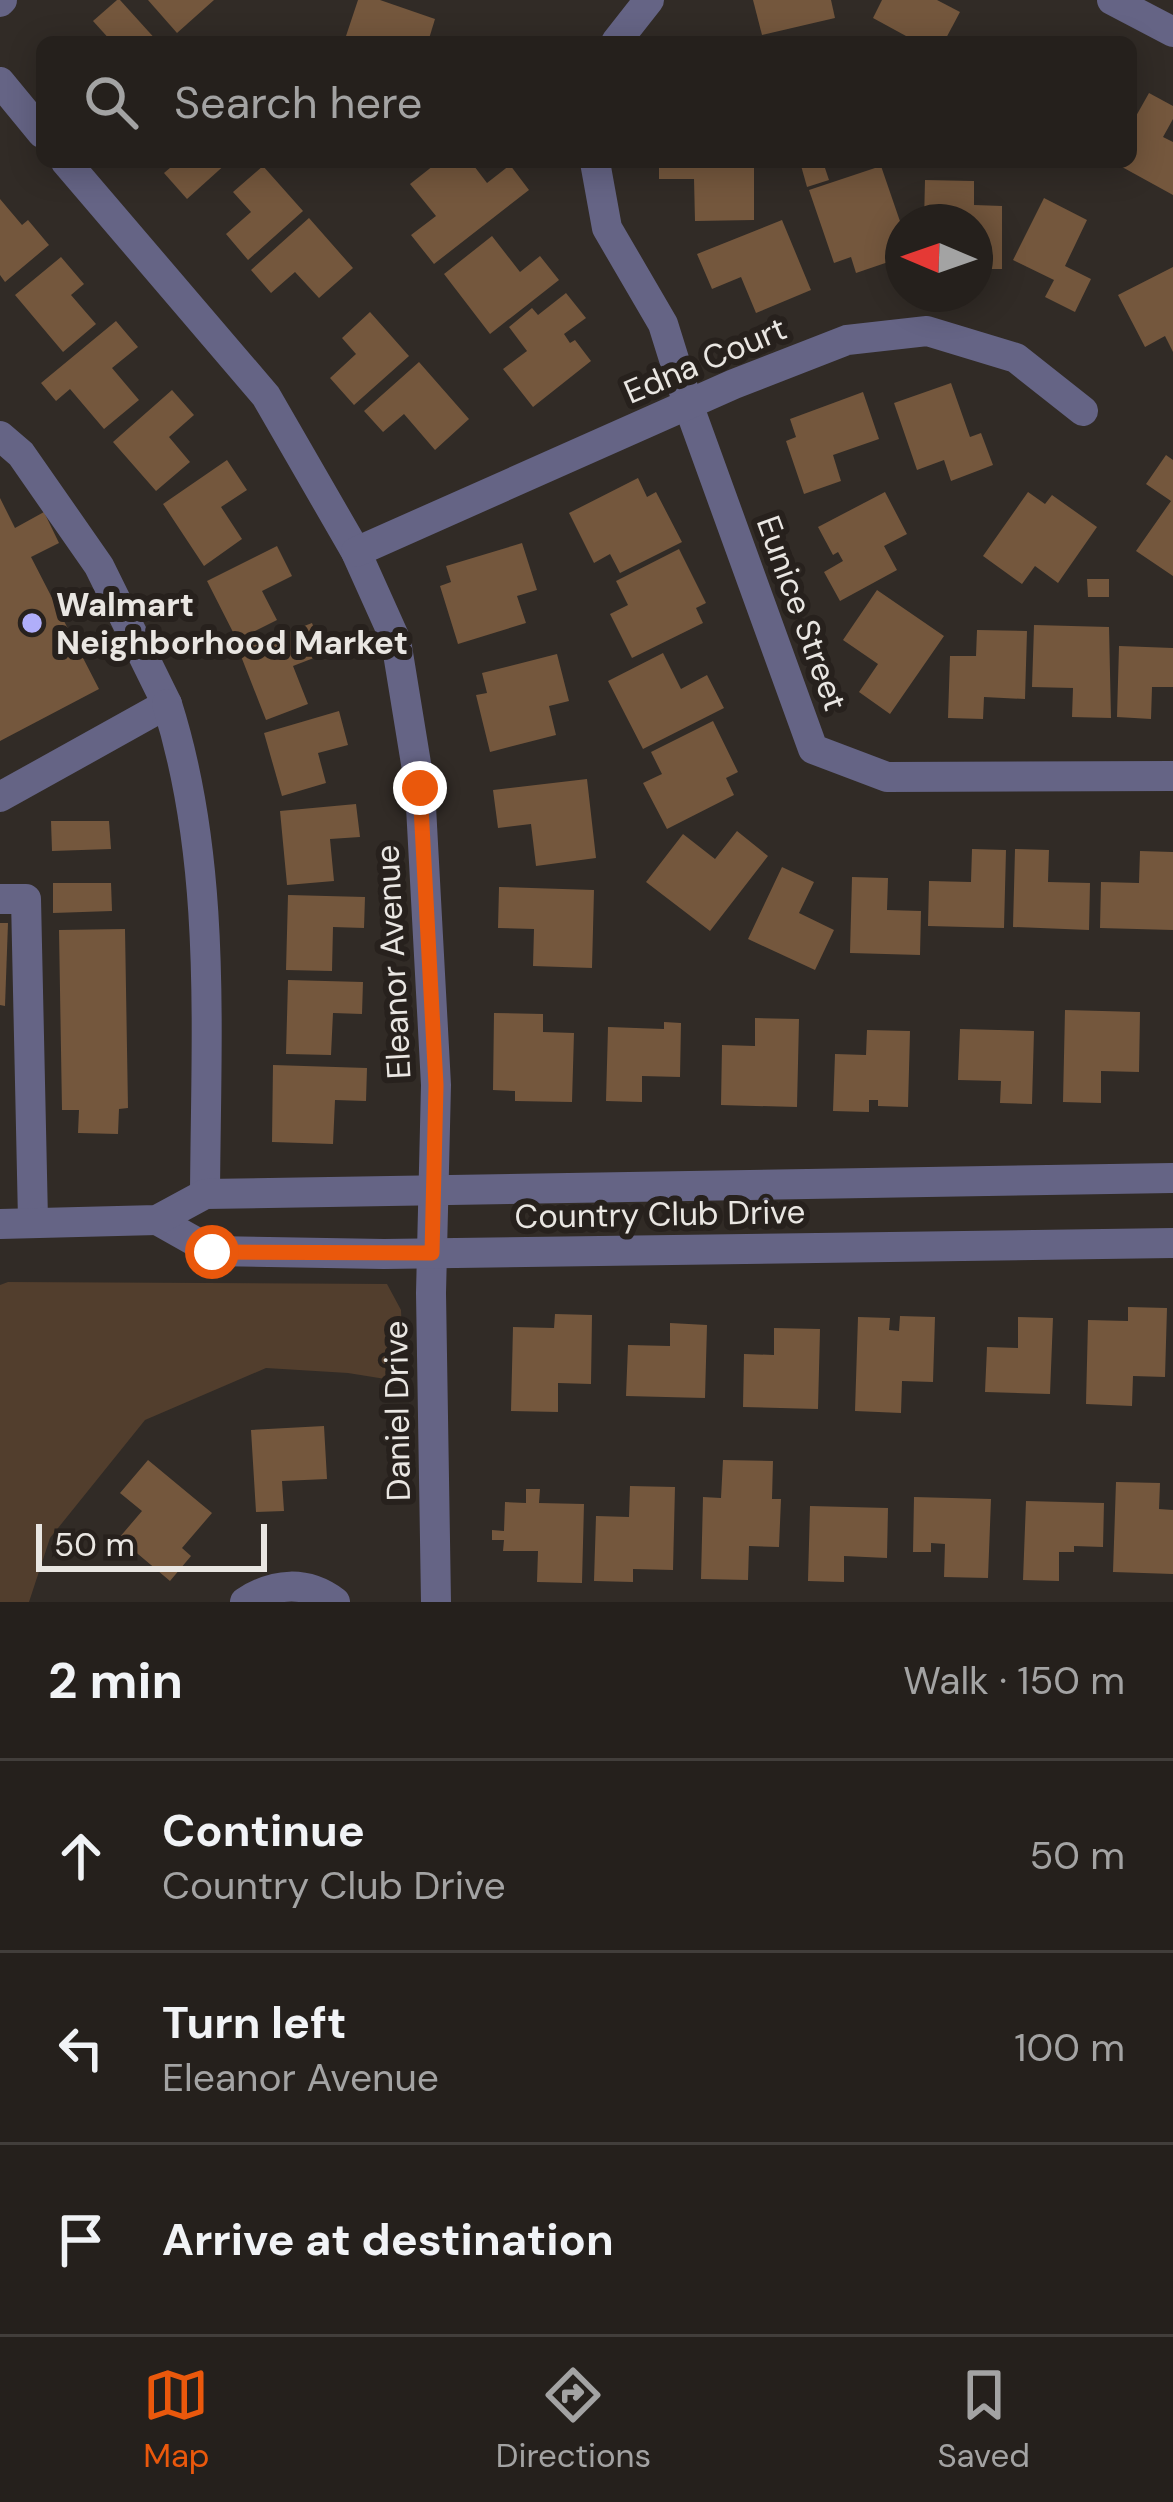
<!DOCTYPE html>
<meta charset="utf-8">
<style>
:root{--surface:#25201c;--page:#312d29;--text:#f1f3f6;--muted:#a3a3a3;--line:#423e3b;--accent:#ea580c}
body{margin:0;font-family:"DM Sans",sans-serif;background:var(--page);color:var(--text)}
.compass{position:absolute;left:885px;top:204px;width:108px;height:108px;border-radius:50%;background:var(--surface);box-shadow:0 6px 30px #0003;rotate:272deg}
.scale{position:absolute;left:36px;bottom:30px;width:231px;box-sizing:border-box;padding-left:12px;border:6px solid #e9e6e2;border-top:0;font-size:33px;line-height:42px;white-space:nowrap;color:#e9e6e2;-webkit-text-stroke:9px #27211d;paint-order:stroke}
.stop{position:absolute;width:36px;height:36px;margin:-27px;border:9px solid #ea580c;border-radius:50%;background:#fff}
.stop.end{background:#ea580c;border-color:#fff;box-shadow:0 3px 12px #0008}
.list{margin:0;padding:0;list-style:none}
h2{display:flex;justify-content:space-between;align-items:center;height:156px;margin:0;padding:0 48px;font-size:51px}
h2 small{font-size:39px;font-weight:400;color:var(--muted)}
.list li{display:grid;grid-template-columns:78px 1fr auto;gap:36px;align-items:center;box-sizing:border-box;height:192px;padding:0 48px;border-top:3px solid var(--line)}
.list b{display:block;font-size:45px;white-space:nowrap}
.list p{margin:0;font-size:39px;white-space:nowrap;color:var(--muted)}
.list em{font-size:39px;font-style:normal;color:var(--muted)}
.icon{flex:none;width:66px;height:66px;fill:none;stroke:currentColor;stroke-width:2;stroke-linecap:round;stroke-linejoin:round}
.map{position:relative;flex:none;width:1173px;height:1602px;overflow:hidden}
.search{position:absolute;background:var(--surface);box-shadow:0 6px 30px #0003;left:36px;right:36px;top:36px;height:132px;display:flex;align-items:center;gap:30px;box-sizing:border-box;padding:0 42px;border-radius:18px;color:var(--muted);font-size:45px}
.sheet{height:732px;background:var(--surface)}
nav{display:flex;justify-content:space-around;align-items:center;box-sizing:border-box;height:168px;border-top:3px solid var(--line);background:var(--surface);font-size:33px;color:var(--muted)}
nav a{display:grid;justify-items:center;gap:6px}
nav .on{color:var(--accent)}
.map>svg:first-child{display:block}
.green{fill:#523e2d}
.building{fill:#74573d}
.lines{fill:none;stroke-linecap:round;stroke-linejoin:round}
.minor{stroke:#656485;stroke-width:30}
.route{stroke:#ea580c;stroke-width:15}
.poi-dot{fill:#b0aefa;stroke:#27211d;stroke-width:4.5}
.labels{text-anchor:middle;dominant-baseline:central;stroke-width:12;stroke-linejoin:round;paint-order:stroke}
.street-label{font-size:33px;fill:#e9e6e2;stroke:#27211d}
.poi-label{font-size:33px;font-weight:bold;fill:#e9e6e2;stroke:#27211d;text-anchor:start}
</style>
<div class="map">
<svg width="1173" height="1602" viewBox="0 0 1173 1602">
<rect width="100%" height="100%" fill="#312b26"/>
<!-- green -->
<polygon class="green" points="8,1282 387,1284 401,1310 404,1382 348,1373 266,1368 145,1420 50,1538 29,1602 0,1602 0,1285"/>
<!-- building -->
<g class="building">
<polygon points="117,0 120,0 158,42 112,42 93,21"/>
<polygon points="148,0 214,0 177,33"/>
<polygon points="358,0 380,0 435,19 428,42 344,42"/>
<polygon points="753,0 831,0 835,18 762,35"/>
<polygon points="882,0 937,0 960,12 944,42 917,42 873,18"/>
<polygon points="1149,93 1173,106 1173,119 1163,137 1173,142 1173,195 1113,162 1131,162 1131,125"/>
<polygon points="177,162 228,162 187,199 164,173"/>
<polygon points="438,162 471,162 487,183 510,165 529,190 434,264 411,235 436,216 410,184"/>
<polygon points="659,162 754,162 754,220 695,221 694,179 659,179"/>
<polygon points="800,162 823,162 829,180 807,187"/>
<polygon points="263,166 303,211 248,260 226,234 251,212 233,192"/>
<polygon points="881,166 903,230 903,257 856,273 851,257 834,263 809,190"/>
<polygon points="925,180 974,181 974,205 1002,206 1002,269 975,269 975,222 924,222"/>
<polygon points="1044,198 1087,220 1065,266 1091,279 1075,312 1045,297 1054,280 1013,260"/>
<polygon points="0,199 22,225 28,220 49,245 5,282 0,275"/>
<polygon points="309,218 353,268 319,298 295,272 271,293 251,270"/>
<polygon points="782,220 811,290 756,313 741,277 712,289 697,254"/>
<polygon points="492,236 520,272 540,256 559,280 490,334 444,274"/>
<polygon points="61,257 84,284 71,295 96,324 63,352 15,295"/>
<polygon points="1173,267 1173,352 1165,336 1145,347 1118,295"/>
<polygon points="566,293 586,318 564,334 570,343 575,340 591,361 533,407 503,369 527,351 509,327 532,308 538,315"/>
<polygon points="370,312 409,356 354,405 330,378 356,354 342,338"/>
<polygon points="116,321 138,347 112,368 139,400 104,429 70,389 56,401 41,383"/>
<polygon points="419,362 469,419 435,450 404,414 383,432 364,411"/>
<polygon points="951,383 970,437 981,433 993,465 951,481 944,460 917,470 894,403"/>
<polygon points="172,390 194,415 169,437 190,462 156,491 113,442"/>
<polygon points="863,392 879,439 833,455 841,481 804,494 786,441 796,437 790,419"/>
<polygon points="1166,455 1173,460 1173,576 1136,551 1171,501 1146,484"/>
<polygon points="227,460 247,490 221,507 242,539 204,566 163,504"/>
<polygon points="638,478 647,497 656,492 682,542 620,573 610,554 594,563 569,513"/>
<polygon points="885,492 907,534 884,546 897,570 840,601 824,572 843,561 838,552 833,555 818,527"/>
<polygon points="1028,492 1045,504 1052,495 1097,527 1058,583 1035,566 1022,584 983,556"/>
<polygon points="0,498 15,528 44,512 59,543 31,557 99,689 0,741"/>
<polygon points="522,543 537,590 517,596 526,623 458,644 440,586 451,582 446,566"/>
<polygon points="277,546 292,576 262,591 277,620 237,640 207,581"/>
<polygon points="679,549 706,603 696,608 703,623 632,658 610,614 628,605 616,581"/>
<polygon points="1087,579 1109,579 1109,597 1088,597"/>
<polygon points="877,590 944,636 890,714 859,692 878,664 843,640"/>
<polygon points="312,623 324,654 293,666 308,704 266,720 239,651"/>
<polygon points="1034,625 1109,627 1111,718 1072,717 1073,688 1032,687"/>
<polygon points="977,630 1027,631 1025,699 984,697 983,719 948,718 950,656 976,656"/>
<polygon points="1119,646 1173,648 1173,687 1152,687 1151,719 1117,717"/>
<polygon points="663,653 681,689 707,675 724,708 643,749 608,681"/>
<polygon points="557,654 569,701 549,706 556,735 490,752 476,695 487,693 482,673"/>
<polygon points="339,711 348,745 318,753 326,783 282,796 264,733"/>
<polygon points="713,721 738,772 726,778 734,795 667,829 643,783 662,774 651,752"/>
<polygon points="587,779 596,858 536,866 531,824 498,828 493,790"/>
<polygon points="356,804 360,837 330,839 334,881 287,885 280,811"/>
<polygon points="51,821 109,821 111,849 52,851"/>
<polygon points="737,831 768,856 710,931 646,882 683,834 715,859"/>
<polygon points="972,849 1006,850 1004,928 928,926 929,881 971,882"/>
<polygon points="1015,849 1049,850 1048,882 1090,883 1089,930 1013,927"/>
<polygon points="1140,851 1173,852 1173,930 1100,928 1101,882 1139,883"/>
<polygon points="782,867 814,882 799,913 834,930 815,970 748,939"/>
<polygon points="852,877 888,878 887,910 921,911 920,955 850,953"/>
<polygon points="53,883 111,883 112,911 53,913"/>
<polygon points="499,887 594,890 592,968 533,966 534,929 498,928"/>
<polygon points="288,895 365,897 364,928 333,927 332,971 286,970"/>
<polygon points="0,923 8,923 5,1006 0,1005"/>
<polygon points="125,929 128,1108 119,1109 118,1134 78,1133 79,1110 62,1110 59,930"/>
<polygon points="288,980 363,982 362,1014 333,1013 331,1055 286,1054"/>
<polygon points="1065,1010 1140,1012 1139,1072 1101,1071 1101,1103 1063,1102"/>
<polygon points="494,1013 543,1014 543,1032 574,1033 572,1102 515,1101 515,1091 493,1090"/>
<polygon points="755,1018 799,1019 797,1107 721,1105 722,1045 755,1046"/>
<polygon points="664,1022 681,1023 680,1077 642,1076 642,1102 606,1101 608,1027 664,1029"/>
<polygon points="960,1029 1034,1031 1032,1104 1000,1103 1001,1081 958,1080"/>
<polygon points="867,1030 910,1031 908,1107 878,1106 878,1100 869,1100 869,1112 833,1111 835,1054 866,1055"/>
<polygon points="273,1065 367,1068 366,1101 335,1100 333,1144 272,1142"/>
<polygon points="1128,1307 1167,1308 1165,1377 1133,1376 1132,1406 1086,1404 1088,1320 1128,1321"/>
<polygon points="555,1314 592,1315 591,1384 558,1383 558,1412 511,1411 513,1327 554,1328"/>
<polygon points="900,1316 935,1317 933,1382 902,1381 901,1413 855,1411 858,1317 890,1318 889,1330 899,1331"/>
<polygon points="1018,1317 1053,1318 1050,1394 985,1392 987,1347 1018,1348"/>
<polygon points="670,1323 707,1325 705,1398 626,1396 628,1345 670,1346"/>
<polygon points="774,1328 820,1329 818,1409 743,1407 744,1354 774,1355"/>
<polygon points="324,1426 327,1479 282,1481 284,1511 256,1512 251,1430"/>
<polygon points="148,1460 212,1513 182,1548 191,1556 170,1581 119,1538 142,1511 120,1493"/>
<polygon points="723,1460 773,1461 772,1499 781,1499 779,1547 749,1546 748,1580 701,1579 703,1497 721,1498"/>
<polygon points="1116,1482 1160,1483 1159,1509 1173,1510 1173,1574 1113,1572"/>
<polygon points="630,1486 675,1487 673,1570 633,1569 633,1582 594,1581 596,1516 629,1517"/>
<polygon points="526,1489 540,1489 539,1503 584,1504 582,1583 537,1582 538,1551 503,1551 504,1540 492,1540 492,1530 504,1531 505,1502 526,1503"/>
<polygon points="914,1497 991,1499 988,1578 944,1577 945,1544 931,1543 931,1552 913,1552"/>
<polygon points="1026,1501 1104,1503 1103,1547 1074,1546 1074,1552 1059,1552 1059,1581 1023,1580"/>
<polygon points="810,1506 888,1508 887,1558 844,1556 844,1582 808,1581"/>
</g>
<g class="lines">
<!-- minor -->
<g class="minor">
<polyline points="1112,0 1173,32"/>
<polyline points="0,2 2,0"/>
<polyline points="616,42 649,0"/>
<polyline points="0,82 42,133"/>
<polyline points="66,162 266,396 356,552 396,641 420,788 436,1085 431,1293 436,1602"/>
<polyline points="595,162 607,228 663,324 688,404 813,749 887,777 1173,776"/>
<polyline points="0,436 21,454 99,566 167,704 0,797"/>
<polyline points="356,552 734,384 847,340 927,331 1016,358 1083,411"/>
<path d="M167 704C217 861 206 1031 205 1194"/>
<polyline points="0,899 26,899 33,1220"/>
<polyline points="157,1220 212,1251 384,1254 1173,1243"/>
<polyline points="0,1224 157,1220 205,1194 1173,1178"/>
<path d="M245 1602C274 1583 306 1580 335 1602"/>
</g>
</g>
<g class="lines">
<!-- route -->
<polyline class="route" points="212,1252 432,1253 436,1085 420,788"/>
</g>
<!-- markers -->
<circle class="poi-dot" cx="32" cy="623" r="12"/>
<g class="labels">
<!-- street labels -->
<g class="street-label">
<text transform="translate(705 360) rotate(-23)">Edna Court</text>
<text transform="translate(802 613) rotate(70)">Eunice Street</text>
<text transform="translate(393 962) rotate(-93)">Eleanor Avenue</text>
<text transform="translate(660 1214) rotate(-1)">Country Club Drive</text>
<text transform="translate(397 1411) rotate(-91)">Daniel Drive</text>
</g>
<!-- poi labels -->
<g class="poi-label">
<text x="56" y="604">Walmart<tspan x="56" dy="38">Neighborhood Market</tspan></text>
</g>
</g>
</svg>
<svg class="compass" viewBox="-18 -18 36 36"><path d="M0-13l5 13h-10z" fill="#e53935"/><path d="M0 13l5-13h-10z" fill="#a3a3a3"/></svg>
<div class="scale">50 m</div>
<div class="stop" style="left:212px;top:1252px"></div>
<div class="stop end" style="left:420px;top:788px"></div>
<div class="search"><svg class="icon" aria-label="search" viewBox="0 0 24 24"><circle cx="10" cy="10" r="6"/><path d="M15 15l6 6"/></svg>Search here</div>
</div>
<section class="sheet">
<h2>2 min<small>Walk · 150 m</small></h2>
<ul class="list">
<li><svg class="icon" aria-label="ahead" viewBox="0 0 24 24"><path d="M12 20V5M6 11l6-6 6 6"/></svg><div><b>Continue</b><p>Country Club Drive</p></div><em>50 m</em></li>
<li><svg class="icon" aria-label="left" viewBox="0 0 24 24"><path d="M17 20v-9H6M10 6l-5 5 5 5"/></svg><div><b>Turn left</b><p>Eleanor Avenue</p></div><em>100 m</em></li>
<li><svg class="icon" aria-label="arrive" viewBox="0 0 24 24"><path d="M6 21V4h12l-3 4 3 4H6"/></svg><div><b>Arrive at destination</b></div></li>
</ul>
</section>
<nav>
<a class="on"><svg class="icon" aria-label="map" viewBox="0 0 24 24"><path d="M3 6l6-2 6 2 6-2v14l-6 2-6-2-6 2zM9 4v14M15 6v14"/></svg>Map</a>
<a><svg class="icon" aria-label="directions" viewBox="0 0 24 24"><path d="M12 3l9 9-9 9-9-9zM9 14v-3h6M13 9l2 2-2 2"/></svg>Directions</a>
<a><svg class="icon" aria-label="saved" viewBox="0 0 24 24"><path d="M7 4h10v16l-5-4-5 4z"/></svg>Saved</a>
</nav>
